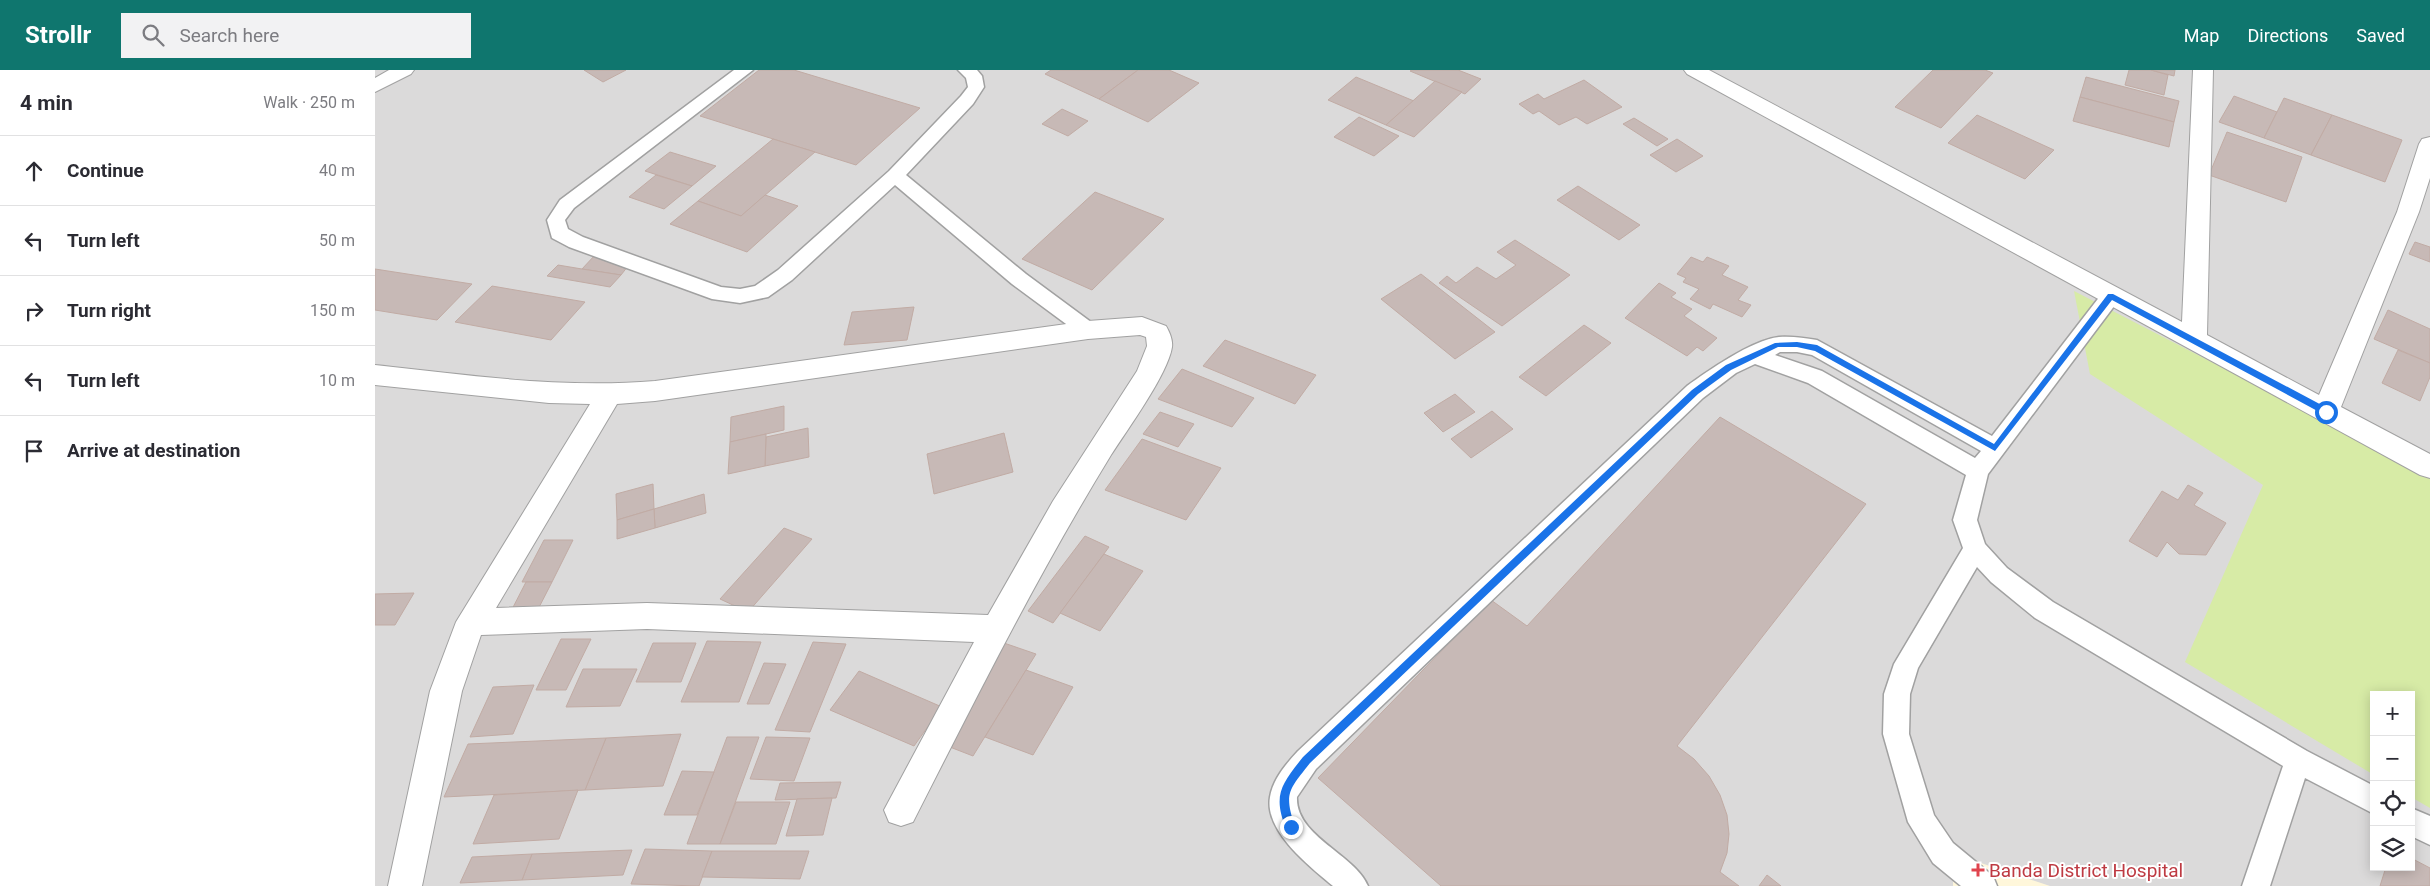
<!DOCTYPE html>
<meta charset="utf-8">
<style>
:root{--surface:#fff;--page:#f2f2f3;--text:#2b2b33;--muted:#7c7c81;--line:#e1e1e2;--accent:#0f766e}
body{margin:0;font-family:Roboto,sans-serif;background:var(--page);color:var(--text)}
.controls{position:absolute;right:15px;bottom:15px;display:grid;overflow:hidden;border-radius:0px;box-shadow:0 2px 12px #0003}
.controls button{width:45px;height:45px;display:grid;place-items:center;padding:0;border:0;border-bottom:1px solid var(--line);background:var(--surface);color:var(--text);font:25px sans-serif}
.stop{position:absolute;width:15px;height:15px;margin:-11px;border:4px solid #1a73e8;border-radius:50%;background:#fff}
.stop.end{background:#1a73e8;border-color:#fff;box-shadow:0 1px 5px #0008}
.list{margin:0;padding:0;list-style:none}
h2{display:flex;justify-content:space-between;align-items:center;height:65px;margin:0;padding:0 20px;font-size:21px}
h2 small{font-size:16px;font-weight:400;color:var(--muted)}
.list li{display:grid;grid-template-columns:32px 1fr auto;gap:15px;align-items:center;box-sizing:border-box;height:70px;padding:0 20px;border-top:1px solid var(--line)}
.list b{display:block;font-size:19px;white-space:nowrap}
.list em{font-size:16px;font-style:normal;color:var(--muted)}
.icon{flex:none;width:28px;height:28px;fill:none;stroke:currentColor;stroke-width:2;stroke-linecap:round;stroke-linejoin:round}
.map{position:relative;flex:none;width:2055px;height:816px;overflow:hidden}
header{display:flex;align-items:center;gap:30px;box-sizing:border-box;height:70px;padding:0 25px;background:var(--accent);color:#fff}
header strong{font-size:24px}
nav{display:flex;gap:28px;margin-inline-start:auto;font-size:18px}
.search{width:350px;height:45px;background:var(--page);display:flex;align-items:center;gap:12px;box-sizing:border-box;padding:0 18px;border-radius:0px;color:var(--muted);font-size:19px}
main{display:flex}
aside{flex:1;background:var(--surface)}
.map>svg:first-child{display:block}
.residential{fill:#dbdada;fill-rule:evenodd}
.education{fill:#fff7db}
.grass{fill:#d7eba6}
.building{fill:#c7b9b6;stroke:#c1aba4}
.lines{fill:none;stroke-linecap:round;stroke-linejoin:round}
.lane-casing{stroke:#a1a1a1;stroke-width:3}
.street-casing{stroke:#a1a1a1;stroke-width:2}
.lane{fill:#fff;fill-rule:evenodd}
.street{fill:#fff;fill-rule:evenodd}
.route{fill:#1a73e8}
.health-dot{fill:#e0444e;stroke:#fff;stroke-width:2}
.labels{text-anchor:middle;dominant-baseline:central;stroke-width:4;stroke-linejoin:round;paint-order:stroke}
.near-health-label{font-size:19px;fill:#be3a42;stroke:#fff;text-anchor:start}
</style>
<header>
<strong>Strollr</strong>
<div class="search"><svg class="icon" aria-label="search" viewBox="0 0 24 24"><circle cx="10" cy="10" r="6"/><path d="M15 15l6 6"/></svg>Search here</div>
<nav><a>Map</a><a>Directions</a><a>Saved</a></nav>
</header>
<main>
<aside>
<h2>4 min<small>Walk · 250 m</small></h2>
<ul class="list">
<li><svg class="icon" aria-label="ahead" viewBox="0 0 24 24"><path d="M12 20V5M6 11l6-6 6 6"/></svg><div><b>Continue</b></div><em>40 m</em></li>
<li><svg class="icon" aria-label="left" viewBox="0 0 24 24"><path d="M17 20v-9H6M10 6l-5 5 5 5"/></svg><div><b>Turn left</b></div><em>50 m</em></li>
<li><svg class="icon" aria-label="right" viewBox="0 0 24 24"><path d="M7 20v-9h11M14 6l5 5-5 5"/></svg><div><b>Turn right</b></div><em>150 m</em></li>
<li><svg class="icon" aria-label="left" viewBox="0 0 24 24"><path d="M17 20v-9H6M10 6l-5 5 5 5"/></svg><div><b>Turn left</b></div><em>10 m</em></li>
<li><svg class="icon" aria-label="arrive" viewBox="0 0 24 24"><path d="M6 21V4h12l-3 4 3 4H6"/></svg><div><b>Arrive at destination</b></div></li>
</ul>
</aside>
<div class="map">
<svg width="2055" height="816" viewBox="0 0 2055 816">
<rect width="100%" height="100%" fill="#efe8e2"/>
<!-- residential -->
<path class="residential" d="M0 0H2055V816H0ZM1999 625H2036V797H1999Z"/>
<!-- education -->
<polygon class="education" points="1579,784 1675,816 1578,816"/>
<!-- grass -->
<polygon class="grass" points="1699,221 2055,405 2055,738 2036,727 2036,625 1999,625 1999,705 1810,592 1888,415 1715,304"/>
<!-- building -->
<g class="building">
<polygon points="209,0 251,0 228,12"/>
<polygon points="384,0 419,0 545,38 481,95 325,46"/>
<polygon points="676,0 763,0 724,29 670,4"/>
<polygon points="763,0 794,0 824,13 773,52 724,29"/>
<polygon points="1037,0 1083,0 1106,9 1090,24 1035,1"/>
<polygon points="1558,0 1610,0 1618,3 1566,58 1520,37"/>
<polygon points="1754,0 1776,0 1793,5 1789,25 1750,15"/>
<polygon points="1776,0 1800,0 1799,6"/>
<polygon points="981,7 1039,31 1011,55 953,30"/>
<polygon points="1711,7 1804,31 1799,52 1705,27"/>
<polygon points="1209,10 1247,37 1212,54 1201,47 1184,55 1164,41 1158,44 1144,34 1163,24 1169,29"/>
<polygon points="1060,11 1087,22 1039,67 1011,55"/>
<polygon points="1859,26 1902,42 1889,68 1844,52"/>
<polygon points="1705,27 1799,52 1794,77 1698,51"/>
<polygon points="1909,28 1957,45 1936,85 1889,68"/>
<polygon points="687,39 713,51 693,66 667,54"/>
<polygon points="1602,45 1679,80 1650,109 1573,73"/>
<polygon points="1957,45 2027,70 2010,112 1936,85"/>
<polygon points="984,47 1024,66 999,86 959,67"/>
<polygon points="1259,48 1293,69 1282,76 1248,54"/>
<polygon points="1852,62 1927,87 1911,132 1834,105"/>
<polygon points="398,69 440,82 366,146 323,131"/>
<polygon points="1302,69 1328,86 1301,102 1275,85"/>
<polygon points="295,82 341,96 317,116 270,101"/>
<polygon points="281,105 317,116 289,139 254,127"/>
<polygon points="1203,116 1265,155 1244,170 1182,130"/>
<polygon points="720,122 789,149 717,220 647,189"/>
<polygon points="390,125 423,136 372,182 295,154 323,131 366,146"/>
<polygon points="1140,170 1195,205 1127,256 1064,213 1072,206 1081,213 1102,197 1121,209 1141,195 1122,182"/>
<polygon points="2040,172 2055,177 2055,192 2034,184"/>
<polygon points="220,185 253,196 246,205 207,199"/>
<polygon points="1316,187 1328,192 1332,187 1354,196 1347,205 1373,217 1363,230 1376,235 1367,247 1338,234 1335,239 1315,229 1324,219 1308,212 1311,208 1302,204"/>
<polygon points="183,195 207,199 246,205 235,217 172,206"/>
<polygon points="0,199 97,214 62,250 0,240"/>
<polygon points="1046,204 1120,262 1080,289 1006,229"/>
<polygon points="1284,213 1301,223 1296,227 1317,239 1309,246 1342,268 1328,281 1322,277 1312,286 1250,248"/>
<polygon points="117,216 210,232 176,270 80,252"/>
<polygon points="539,237 532,270 469,275 477,242"/>
<polygon points="2013,240 2055,259 2055,293 1999,269"/>
<polygon points="1209,255 1236,273 1171,326 1144,307"/>
<polygon points="850,270 941,305 920,334 828,296"/>
<polygon points="2023,280 2055,293 2055,307 2045,331 2007,313"/>
<polygon points="807,299 879,328 857,357 783,329"/>
<polygon points="1080,324 1100,342 1068,362 1049,343"/>
<polygon points="409,336 409,360 355,372 356,347"/>
<polygon points="1117,341 1138,359 1096,388 1076,369"/>
<polygon points="785,342 819,354 803,377 768,364"/>
<polygon points="1345,347 1491,434 1302,676 1319,689 1334,706 1345,725 1352,745 1354,764 1352,783 1345,802 1364,816 1066,816 943,708 1116,530 1152,556"/>
<polygon points="433,358 434,387 390,396 391,367"/>
<polygon points="629,363 638,402 559,424 552,384"/>
<polygon points="391,364 390,396 353,404 355,372"/>
<polygon points="767,369 846,398 811,450 730,420"/>
<polygon points="278,414 279,439 242,450 241,424"/>
<polygon points="1813,415 1828,423 1819,435 1851,453 1831,485 1804,484 1792,472 1782,487 1754,471 1787,421 1803,430"/>
<polygon points="329,424 331,443 280,458 279,439"/>
<polygon points="279,439 280,458 242,469 242,450"/>
<polygon points="409,458 437,469 373,542 345,529"/>
<polygon points="710,466 734,477 678,553 653,541"/>
<polygon points="169,470 198,470 177,512 147,512"/>
<polygon points="729,484 768,501 725,561 685,543"/>
<polygon points="151,512 177,512 158,549 132,549"/>
<polygon points="39,523 20,555 0,555 0,524"/>
<polygon points="186,569 216,569 191,620 161,620"/>
<polygon points="332,571 386,572 364,632 306,632"/>
<polygon points="438,572 471,574 435,662 400,660"/>
<polygon points="626,572 661,584 598,686 562,672"/>
<polygon points="278,573 321,573 306,612 261,612"/>
<polygon points="389,593 411,594 394,634 372,634"/>
<polygon points="208,599 262,599 245,636 191,637"/>
<polygon points="651,600 698,617 658,685 610,667"/>
<polygon points="484,601 567,637 539,676 455,640"/>
<polygon points="159,615 138,664 95,667 118,617"/>
<polygon points="306,664 288,716 210,720 231,668"/>
<polygon points="352,667 384,667 345,774 312,774"/>
<polygon points="391,667 435,668 419,711 375,709"/>
<polygon points="231,668 210,720 69,727 93,674"/>
<polygon points="307,701 339,702 322,745 289,745"/>
<polygon points="466,712 461,728 400,730 405,713"/>
<polygon points="203,720 184,769 98,774 119,725"/>
<polygon points="457,728 448,765 411,766 422,729"/>
<polygon points="361,732 415,732 401,774 345,774"/>
<polygon points="270,779 337,781 324,816 256,814"/>
<polygon points="257,780 248,805 147,810 157,784"/>
<polygon points="337,781 434,781 425,809 327,807"/>
<polygon points="157,784 147,810 85,813 97,787"/>
<polygon points="2036,788 2055,798 2055,816 2005,816 2011,797 2036,797"/>
<polygon points="1392,805 1406,816 1384,816"/>
</g>
<g class="lines">
<defs>
<g id="lane">
<polygon points="359,0 378,0 199,138 190,150 193,159 208,167 346,217 365,219 380,216 403,200 514,101 586,26 593,17 591,8 583,0 602,0 607,6 609,17 598,34 531,105 651,204 720,255 723,260 720,265 713,267 706,265 637,214 520,115 417,210 393,227 365,233 337,229 194,177 177,168 172,150 185,130"/>
<path d="M1736 219 1743 221 1746 226 1743 231 1613 404 1602 450 1610 474 1632 498 1678 532 1932 681 1999 716V744L1930 708 1895 816H1867L1908 696 1660 548 1616 512 1602 497 1543 598 1535 624 1534 664 1559 745 1578 773 1618 806 1622 816H1586L1558 793 1533 752 1508 664 1509 624 1519 594 1588 478 1578 450 1591 405 1433 313 1380 294 1361 303 1328 328 941 699 922 727C920 766 980 784 993 816H958C935 797 889 761 895 727 898 709 911 694 923 681L1312 316C1334 300 1377 270 1404 267 1417 266 1429 268 1442 270L1617 366 1729 221ZM1405 282H1422L1437 285 1606 381 1600 388 1447 301 1400 285Z"/>
<polygon points="2036,738 2055,746 2055,775 2036,766"/>
</g>
<g id="street">
<polygon points="14,0 39,0 36,4 0,22 0,8"/>
<polygon points="1309,0 1334,0 1807,252 1818,0 1838,0 1832,265 1944,325 2022,142 2044,74 2047,69 2055,67 2055,108 2044,142 1966,337 2055,384 2055,408 2045,405 1312,4"/>
<path d="M767 247 791 256C794 261 798 270 797 277 793 304 752 360 736 385 663 504 601 628 538 752L526 756 514 752 509 740 599 572 272 559 106 565 87 621 47 816H13L55 621 81 552 215 334 174 333 0 315V295C93 305 186 319 280 311L713 251ZM765 265 771 267 772 276 762 301 678 431 613 545 272 533 121 538 242 334 280 331 713 269Z"/>
</g>
</defs>
<!-- lane casing -->
<use href="#lane" class="lane-casing"/>
<!-- street casing -->
<use href="#street" class="street-casing"/>
<!-- lane -->
<use href="#lane" class="lane"/>
<!-- street -->
<use href="#street" class="street"/>
</g>
<!-- route -->
<path class="route" d="M1733 224H1738L1954 339V344H1948L1737 230 1620 381 1440 281 1422 277H1403L1356 300 1323 324 935 693C913 721 909 723 920 757L916 762 912 761C897 725 906 715 928 687L1317 320 1351 295 1400 273 1422 272 1442 275 1619 374Z"/>
<!-- markers -->
<path class="health-dot" d="M1600.5 792.5h5v5h5v5h-5v5h-5v-5h-5v-5h5z"/>
<g class="labels">
<!-- near-health labels -->
<g class="near-health-label">
<text x="1614" y="800">Banda District Hospital</text>
</g>
</g>
</svg>
<div class="controls">
<button>+</button>
<button>−</button>
<button><svg class="icon" aria-label="locate" viewBox="0 0 24 24"><circle cx="12" cy="12" r="6"/><path d="M12 2v4M12 18v4M2 12h4M18 12h4"/></svg></button>
<button><svg class="icon" aria-label="layers" viewBox="0 0 24 24"><path d="M12 4l9 5-9 5-9-5zM3 14l9 5 9-5"/></svg></button>
</div>
<div class="stop" style="left:1951px;top:342px"></div>
<div class="stop end" style="left:916px;top:757px"></div>
</div>
</main>
